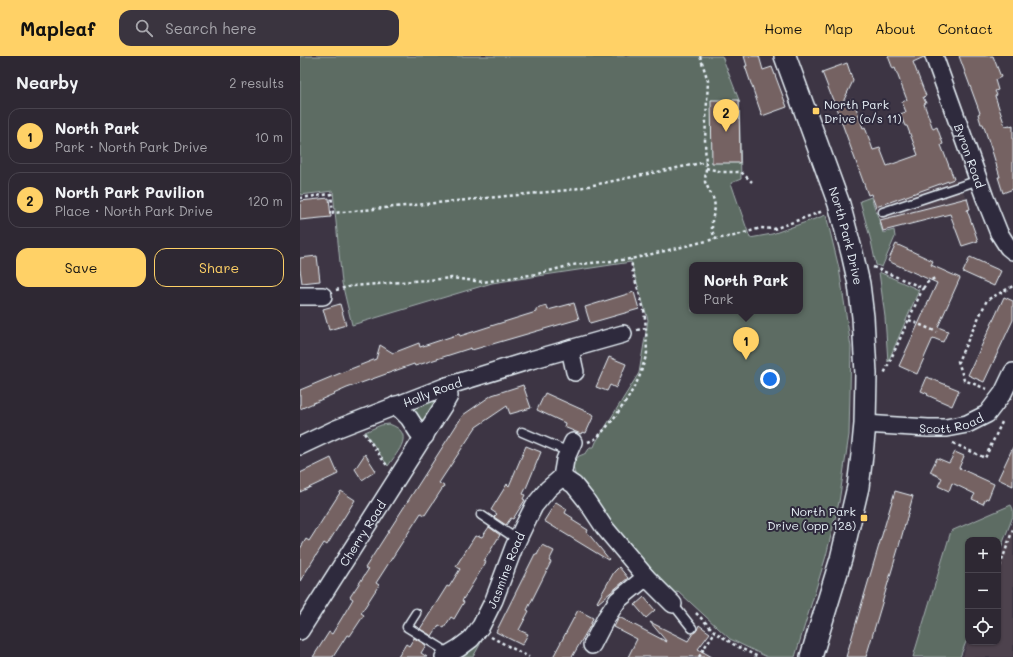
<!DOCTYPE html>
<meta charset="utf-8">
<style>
:root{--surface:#2e2833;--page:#3a343f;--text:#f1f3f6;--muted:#a7a6ac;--line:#49444e;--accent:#ffd166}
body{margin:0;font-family:Mali,sans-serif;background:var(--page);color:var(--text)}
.controls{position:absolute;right:12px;bottom:12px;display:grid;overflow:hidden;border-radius:8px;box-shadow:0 1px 3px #0004}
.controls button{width:36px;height:36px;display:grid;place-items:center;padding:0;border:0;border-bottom:1px solid var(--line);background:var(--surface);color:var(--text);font:20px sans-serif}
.you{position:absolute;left:470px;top:323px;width:14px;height:14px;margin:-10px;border:3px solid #fff;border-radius:50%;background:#1a73e8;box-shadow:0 0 0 6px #1a73e833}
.badge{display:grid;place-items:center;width:26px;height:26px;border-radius:50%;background:var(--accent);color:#111;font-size:13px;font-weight:700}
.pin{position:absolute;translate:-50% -33px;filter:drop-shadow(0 1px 2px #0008)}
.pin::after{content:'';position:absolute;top:21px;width:14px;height:12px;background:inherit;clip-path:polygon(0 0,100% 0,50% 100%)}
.popup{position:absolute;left:389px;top:206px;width:114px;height:52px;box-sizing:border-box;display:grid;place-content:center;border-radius:8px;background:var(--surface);filter:drop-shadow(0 1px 3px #0005);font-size:13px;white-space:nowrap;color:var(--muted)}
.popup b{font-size:15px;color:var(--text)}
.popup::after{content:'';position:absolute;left:50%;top:100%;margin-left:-8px;border:8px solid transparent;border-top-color:var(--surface)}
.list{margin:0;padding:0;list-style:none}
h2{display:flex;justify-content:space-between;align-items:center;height:52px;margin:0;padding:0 16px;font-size:17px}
h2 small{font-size:13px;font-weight:400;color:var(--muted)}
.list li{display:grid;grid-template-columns:26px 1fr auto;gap:12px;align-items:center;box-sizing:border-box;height:56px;margin:0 8px 8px;padding:0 8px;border:1px solid var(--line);border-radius:12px}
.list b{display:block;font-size:15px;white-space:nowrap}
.list p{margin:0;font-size:13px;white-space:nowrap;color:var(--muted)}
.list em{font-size:13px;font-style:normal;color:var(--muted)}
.actions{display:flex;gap:8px;padding:12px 16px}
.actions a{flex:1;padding:9px 0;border:1px solid var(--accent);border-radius:12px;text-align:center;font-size:14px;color:var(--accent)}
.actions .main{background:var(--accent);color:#111}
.icon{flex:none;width:22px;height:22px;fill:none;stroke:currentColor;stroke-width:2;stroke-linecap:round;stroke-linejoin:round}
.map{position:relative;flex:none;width:713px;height:601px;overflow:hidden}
header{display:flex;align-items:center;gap:24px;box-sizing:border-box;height:56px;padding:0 20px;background:var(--accent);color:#111}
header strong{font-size:19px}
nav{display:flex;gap:22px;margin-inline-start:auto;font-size:14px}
.search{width:280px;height:36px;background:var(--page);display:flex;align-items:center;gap:10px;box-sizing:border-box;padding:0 14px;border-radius:12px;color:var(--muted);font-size:15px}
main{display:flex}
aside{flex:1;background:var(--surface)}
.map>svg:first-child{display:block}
.built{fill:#4e424d}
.green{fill:#5d6c63;stroke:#a2aeae;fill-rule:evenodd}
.building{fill:#756262;stroke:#e8f1f8}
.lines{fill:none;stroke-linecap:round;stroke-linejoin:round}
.service-casing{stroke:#e8f1f8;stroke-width:11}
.minor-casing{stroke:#e8f1f8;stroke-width:20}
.tertiary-casing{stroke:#e8f1f8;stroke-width:24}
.path{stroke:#e8f1f8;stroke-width:2.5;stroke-dasharray:3 3;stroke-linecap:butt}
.service{stroke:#2f2a3d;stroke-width:8}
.minor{stroke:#2f2a3d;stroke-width:17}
.tertiary{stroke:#2f2a3d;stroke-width:21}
.poi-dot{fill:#ffd166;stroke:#2f2a3d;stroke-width:1.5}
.labels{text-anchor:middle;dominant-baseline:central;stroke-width:4;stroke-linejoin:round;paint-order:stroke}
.poi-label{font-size:12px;fill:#e8f1f8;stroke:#2f2a3d;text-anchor:start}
.street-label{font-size:12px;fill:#e8f1f8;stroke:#2f2a3d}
</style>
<header>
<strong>Mapleaf</strong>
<div class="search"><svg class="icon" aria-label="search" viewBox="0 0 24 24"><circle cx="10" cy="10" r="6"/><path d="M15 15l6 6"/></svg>Search here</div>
<nav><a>Home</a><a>Map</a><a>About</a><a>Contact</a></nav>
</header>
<main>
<aside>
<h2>Nearby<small>2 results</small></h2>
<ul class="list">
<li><span class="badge">1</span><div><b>North Park</b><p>Park · North Park Drive</p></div><em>10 m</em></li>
<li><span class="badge">2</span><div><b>North Park Pavilion</b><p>Place · North Park Drive</p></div><em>120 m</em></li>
</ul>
<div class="actions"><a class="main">Save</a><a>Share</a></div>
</aside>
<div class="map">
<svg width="713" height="601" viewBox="0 0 713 601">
<rect width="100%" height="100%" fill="#3d3544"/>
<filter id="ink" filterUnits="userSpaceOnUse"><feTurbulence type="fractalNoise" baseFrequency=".025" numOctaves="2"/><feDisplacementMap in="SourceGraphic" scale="8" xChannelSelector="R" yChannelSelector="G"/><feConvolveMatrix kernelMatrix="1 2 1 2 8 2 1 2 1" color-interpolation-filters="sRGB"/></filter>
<g filter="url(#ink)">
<!-- built -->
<g class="built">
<polygon points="650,111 654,123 667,142 670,153 583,175 580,164 572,139"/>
<polygon points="713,468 713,601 663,601 668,586 698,586 698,508"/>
</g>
<!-- green -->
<g class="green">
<path d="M0 0H422L439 44 441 123 431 127 450 182 472 178 526 159 539 212 551 291 549 379 539 446 526 500 495 601H467L430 583 378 535 374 538 306 462 289 433 285 427 275 418 273 411 274 406 279 400 284 398 287 396 290 391H294L296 386 339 317 348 264 331 206 192 227 52 269 42 227 33 135 0 139ZM392 209H500V255H392Z"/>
<polygon points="571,141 579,164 583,177 594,174 595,181 582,211 576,209 571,185 560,145"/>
<polygon points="579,216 619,234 588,306 585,261"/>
<polygon points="135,343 136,346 126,364 119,363 114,357 115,351"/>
<path d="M89 368C116 377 98 395 88 410L65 376 81 369Z"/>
<polygon points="711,449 713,453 713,460 698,500 698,484 668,484 668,581 660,601 613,601 651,475"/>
<polygon points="180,583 183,583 173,601 156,601"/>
</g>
<!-- building -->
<g class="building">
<polygon points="444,0 459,0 463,14 472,11 487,51 462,60 445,10 447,10"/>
<polygon points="588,0 624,0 624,1 613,6 626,40 623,41 626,47 624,48 633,73 637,71 643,88 641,89 654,123 576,151 571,138 568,139 543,70 522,16 547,7 553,25 542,48 553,43 563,72 565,71 573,94 580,92 587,110 618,99 607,70 605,70 600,58 606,56 602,46 607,44 595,12 593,13"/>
<polygon points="659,0 693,0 701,21 695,24 698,34 695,35 697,39 695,40 705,70 710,69 710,70 713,69 713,133 703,137 698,121 700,121 693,98 683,68 681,68 678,58 680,57"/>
<polygon points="411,44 439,44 440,107 412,107"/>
<polygon points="29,142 31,161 0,164 0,145"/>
<polygon points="667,142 670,153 667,154 678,185 662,190 650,158 583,175 580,164"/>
<polygon points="596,188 633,205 631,209 660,222 638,271 648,275 643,286 633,282 617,318 599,310 637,227 588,205"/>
<polygon points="17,200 20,225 2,227 0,213 0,202"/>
<polygon points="670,201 701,215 694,230 663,216"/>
<polygon points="334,236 339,253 290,267 285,251"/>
<polygon points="704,241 713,245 713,264 684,326 668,319"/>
<polygon points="274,247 279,263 220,280 172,294 171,292 115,310 114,308 47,332 0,353 0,334 43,316 76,303 80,289 93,297 119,287 120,291 159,278 160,280 191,270 236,256 236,253 247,250 248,254"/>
<polygon points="40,248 46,269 29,274 23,253"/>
<polygon points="309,301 326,308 316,332 310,329 307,335 296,331"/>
<polygon points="627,321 659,334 652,350 627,339 628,338 621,335"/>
<polygon points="223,329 231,352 210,358 207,350 176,371 139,427 144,430 125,459 121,457 76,527 79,529 61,557 64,559 50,580 47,579 33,601 13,601 29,576 32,578 43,560 53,543 50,541 68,514 65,512 163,359 192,339"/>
<polygon points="245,337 294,359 286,377 282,376 281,378 264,371 265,367 237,354"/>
<polygon points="226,390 241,396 227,430 223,438 225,439 223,443 225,444 213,463 211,462 206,469 194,461 197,458 191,454 207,428 209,430"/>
<polygon points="713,391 713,430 698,423"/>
<polygon points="655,396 664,400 659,412 694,428 688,443 686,442 683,448 672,443 675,438 652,427 649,435 638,430 642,422 630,416 637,402 649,407"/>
<polygon points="65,398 76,415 62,424 55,413"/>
<polygon points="31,402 38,418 0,436 0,417"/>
<polygon points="41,435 55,444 27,489 24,487 0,525 0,493 6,483 9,485"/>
<polygon points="595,435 613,440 599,490 566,601 546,601"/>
<polygon points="256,446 267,453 265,457 273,462 272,464 288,474 287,476 309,503 308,504 244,465"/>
<polygon points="189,471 200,479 184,505 186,506 162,545 164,546 154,563 151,561 144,572 139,569 132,580 120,573 147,530 149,531 160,513 156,510 175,480 178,481 179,480 182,481"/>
<polygon points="242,489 254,495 249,505 251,506 227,554 229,555 219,574 228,578 222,589 196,576 235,498 237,499"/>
<polygon points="319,511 328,522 298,547 297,546 314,516"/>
<polygon points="344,541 355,554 346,562 335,549"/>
<polygon points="278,554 293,562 290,570 272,601 253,601"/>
<polygon points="319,561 367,586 350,566 388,585 393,577 397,574 399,569 410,577 398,593 412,601 328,601 337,583 314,571"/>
<polygon points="114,582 126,589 121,597 127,601 98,601 106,588 109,590"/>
</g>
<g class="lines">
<defs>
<g id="service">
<polyline points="583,156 679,124"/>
<polyline points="222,376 269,396"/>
<polyline points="181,459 218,484"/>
<polyline points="373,548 392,572"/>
<polyline points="116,557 107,571 141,592 146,600"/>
</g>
<g id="minor">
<path id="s1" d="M634 0 685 142 699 177 708 191 713 195"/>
<polyline points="0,240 23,240"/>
<polyline points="270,293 275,316"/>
<polyline points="96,349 109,362 118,376 125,380"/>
<path id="s2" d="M565 368 628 372H646L667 368 687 358 703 337 713 316"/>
<path id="s3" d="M0 390 36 373 147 330 231 304 323 278"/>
<polyline points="262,421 274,429 286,444 304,471 346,521 373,548"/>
<path id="s4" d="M0 575 145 347 149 340 147 330"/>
<polyline points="292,589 306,562 318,544 346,521"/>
<path id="s5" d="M144 601 159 592 171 583 181 570 194 544 214 491 224 470 234 450 248 433 262 421 265 404 273 386"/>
</g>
<g id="tertiary">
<path id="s6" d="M485 0 539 148 552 197 559 228 563 261 566 318 565 368 562 399 558 431 541 503 511 601"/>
</g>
</defs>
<!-- service casing -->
<use href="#service" class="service-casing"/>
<!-- minor casing -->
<use href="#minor" class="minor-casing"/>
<!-- tertiary casing -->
<use href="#tertiary" class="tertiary-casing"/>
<!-- path -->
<g class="path">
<polyline points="400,0 408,25 405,84 406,112 405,126 414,144 415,152 412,164 412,174 415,183"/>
<polyline points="406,112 423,116 441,116 452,126"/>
<polyline points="0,142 31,138 33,157 269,134 406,106"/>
<polyline points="573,211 623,232 584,318"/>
<polyline points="623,232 628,226 635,222"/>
<polyline points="36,234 52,230 152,222 183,226 237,218 272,209 331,203 415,183 434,180 461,172 474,173 523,155"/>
<polyline points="609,264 637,276"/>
<polyline points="337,274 346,272"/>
<polyline points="687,333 664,324 658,305 687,244 713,230"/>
<polyline points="64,377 88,411"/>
<polyline points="288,386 297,382 311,366 327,344 339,322 347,297 346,272 344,254 339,236 333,218 331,203"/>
<polyline points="653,387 685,402 703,364"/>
<polyline points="698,516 713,473"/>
<polyline points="396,557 415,576 433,588 458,601"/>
<polyline points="191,581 229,601"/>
<polyline points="399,601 406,589 415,576"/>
</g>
<!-- service -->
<use href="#service" class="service"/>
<!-- minor -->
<use href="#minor" class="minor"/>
<!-- tertiary -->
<use href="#tertiary" class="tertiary"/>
</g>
</g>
<!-- markers -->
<g class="poi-dot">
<rect x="512" y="51" width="8" height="8" rx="2"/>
<rect x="560" y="458" width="8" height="8" rx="2"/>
</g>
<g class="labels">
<!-- poi labels -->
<g class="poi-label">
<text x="524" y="48">North Park<tspan x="524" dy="14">Drive (o/s 11)</tspan></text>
<text x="556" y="455" text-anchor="end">North Park<tspan x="556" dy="14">Drive (opp 128)</tspan></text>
</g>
<!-- street labels -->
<g class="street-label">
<text stroke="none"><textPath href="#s1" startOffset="106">Byron Road</textPath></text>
<text stroke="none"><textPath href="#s6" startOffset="190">North Park Drive</textPath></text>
<text stroke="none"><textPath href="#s3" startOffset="143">Holly Road</textPath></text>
<text stroke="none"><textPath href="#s2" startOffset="87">Scott Road</textPath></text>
<text stroke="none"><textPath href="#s4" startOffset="116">Cherry Road</textPath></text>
<text stroke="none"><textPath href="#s5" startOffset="110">Jasmine Road</textPath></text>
</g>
</g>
</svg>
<div class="controls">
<button>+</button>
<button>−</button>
<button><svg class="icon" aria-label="locate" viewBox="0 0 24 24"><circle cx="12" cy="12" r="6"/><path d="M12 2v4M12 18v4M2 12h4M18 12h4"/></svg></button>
</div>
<div class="you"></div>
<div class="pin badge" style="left:446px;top:304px">1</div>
<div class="popup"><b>North Park</b>Park</div>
<div class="pin badge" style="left:426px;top:76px">2</div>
</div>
</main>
